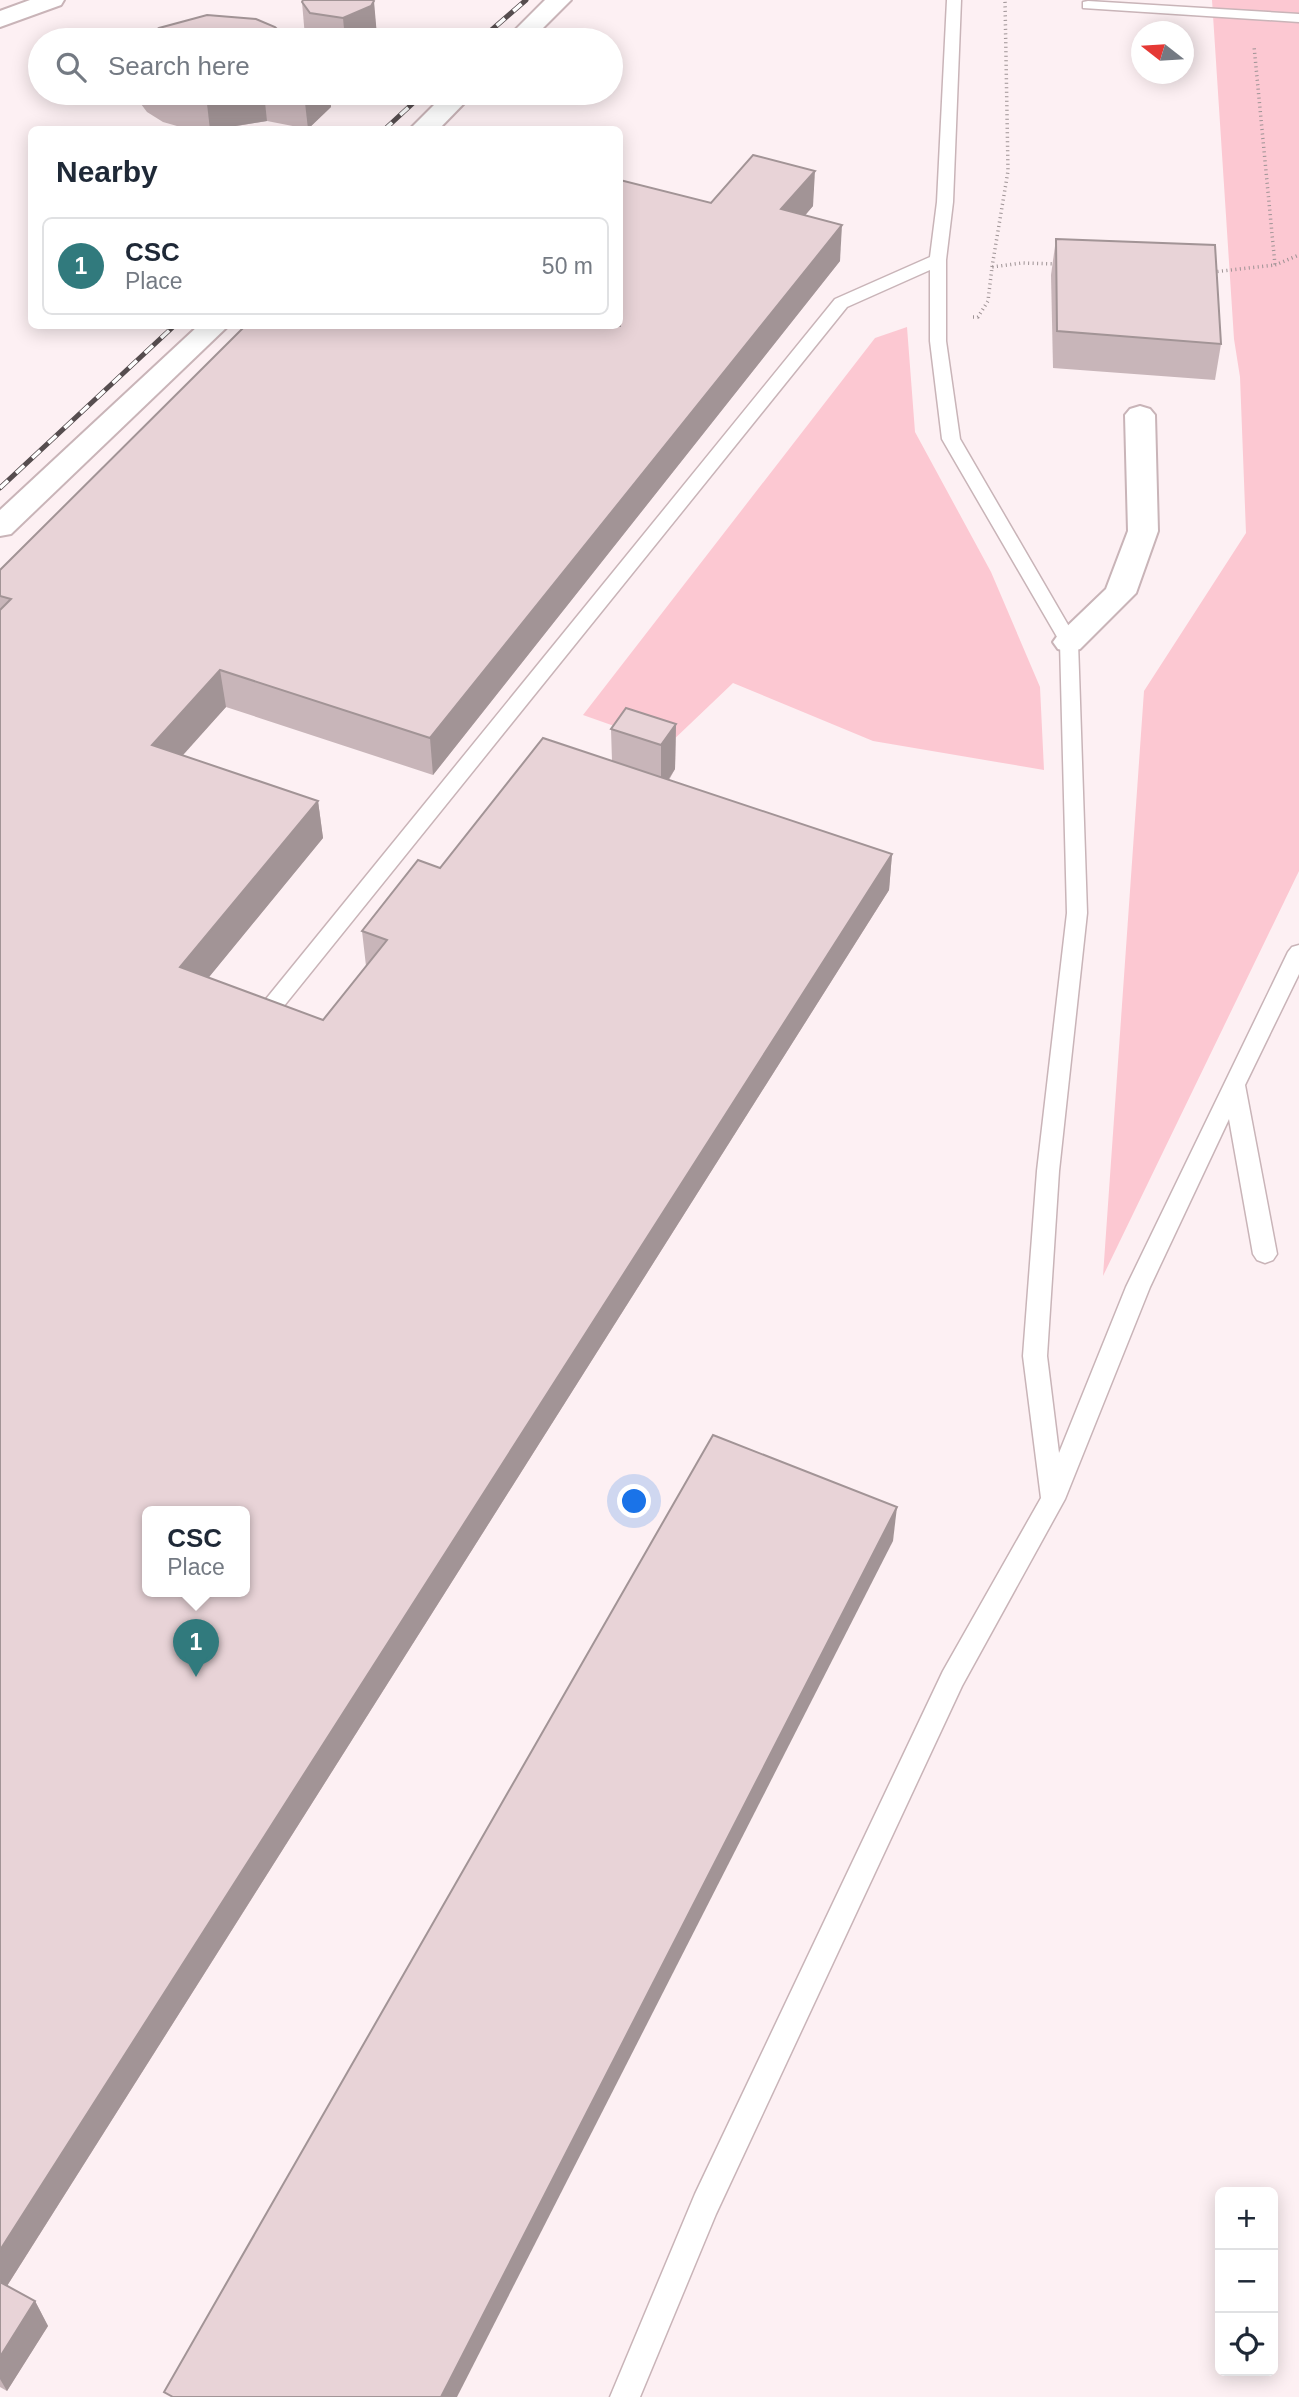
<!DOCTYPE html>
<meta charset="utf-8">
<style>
:root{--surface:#fff;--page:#f6f6f7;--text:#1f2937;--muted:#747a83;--line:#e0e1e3;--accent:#317a7d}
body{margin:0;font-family:Arial,sans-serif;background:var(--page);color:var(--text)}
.controls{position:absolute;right:21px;bottom:21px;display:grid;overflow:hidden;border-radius:10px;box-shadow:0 4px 18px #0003}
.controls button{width:63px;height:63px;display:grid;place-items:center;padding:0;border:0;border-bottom:2px solid var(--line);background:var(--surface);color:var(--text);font:35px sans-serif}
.compass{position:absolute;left:1131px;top:21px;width:63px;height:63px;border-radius:50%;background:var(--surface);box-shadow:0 4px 18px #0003;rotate:287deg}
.you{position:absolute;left:635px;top:1502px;width:24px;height:24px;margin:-18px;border:5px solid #fff;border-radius:50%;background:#1a73e8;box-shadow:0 0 0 10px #1a73e833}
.badge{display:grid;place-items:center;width:46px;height:46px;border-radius:50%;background:var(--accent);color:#fff;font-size:23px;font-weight:700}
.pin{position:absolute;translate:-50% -58px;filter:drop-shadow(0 2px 4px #0008)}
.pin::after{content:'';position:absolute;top:37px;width:24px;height:21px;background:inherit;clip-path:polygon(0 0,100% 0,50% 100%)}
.popup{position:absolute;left:142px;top:1506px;width:108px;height:91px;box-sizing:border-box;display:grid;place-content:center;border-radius:10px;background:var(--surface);filter:drop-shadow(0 2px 5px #0005);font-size:23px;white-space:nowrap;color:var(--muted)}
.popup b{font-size:26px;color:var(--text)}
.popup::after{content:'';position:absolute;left:50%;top:100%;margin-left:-14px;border:14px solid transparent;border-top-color:var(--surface)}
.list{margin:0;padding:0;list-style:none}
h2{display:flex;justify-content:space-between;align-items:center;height:91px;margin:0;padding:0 28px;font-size:30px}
h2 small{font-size:23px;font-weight:400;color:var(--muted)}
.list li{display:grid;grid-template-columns:46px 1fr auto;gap:21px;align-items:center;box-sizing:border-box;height:98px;margin:0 14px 14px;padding:0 14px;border:2px solid var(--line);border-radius:10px}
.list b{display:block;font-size:26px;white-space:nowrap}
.list p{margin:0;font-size:23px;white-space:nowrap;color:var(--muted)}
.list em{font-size:23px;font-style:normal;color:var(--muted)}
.icon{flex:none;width:38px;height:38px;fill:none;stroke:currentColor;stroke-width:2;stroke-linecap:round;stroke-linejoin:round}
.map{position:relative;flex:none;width:1299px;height:2397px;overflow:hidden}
.search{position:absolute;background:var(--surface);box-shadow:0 4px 18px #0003;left:28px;top:28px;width:595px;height:77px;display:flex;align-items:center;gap:18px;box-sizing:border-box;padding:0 24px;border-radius:38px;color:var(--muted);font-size:26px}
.panel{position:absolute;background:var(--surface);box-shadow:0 4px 18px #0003;left:28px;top:126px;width:595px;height:203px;border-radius:10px}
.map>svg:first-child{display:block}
.green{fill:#fcc8d2}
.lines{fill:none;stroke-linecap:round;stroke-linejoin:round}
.service-casing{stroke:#c9b4b8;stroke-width:3}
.minor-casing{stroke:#c9b4b8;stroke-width:4}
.path{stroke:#9e9395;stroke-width:3.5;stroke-dasharray:1 3.5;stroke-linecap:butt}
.service{fill:#fff;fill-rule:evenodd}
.minor{fill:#fff;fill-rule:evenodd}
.rail-casing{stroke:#564d4f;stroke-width:5}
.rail{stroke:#fff;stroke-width:3.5;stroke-dasharray:11;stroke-linecap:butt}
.wall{fill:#c8b5b9}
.shaded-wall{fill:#a29496}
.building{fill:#e8d3d7;stroke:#a29496;stroke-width:2;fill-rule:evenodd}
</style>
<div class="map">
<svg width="1299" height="2397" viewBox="0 0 1299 2397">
<rect width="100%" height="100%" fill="#fdf0f3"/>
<!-- green -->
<g class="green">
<polygon points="1212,0 1299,0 1299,871 1103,1276 1144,691 1246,533 1240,377 1234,339"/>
<polygon points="907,327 915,432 991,572 1040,687 1044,770 873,741 733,683 668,745 583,715 875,338"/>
</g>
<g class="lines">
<defs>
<g id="service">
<polygon points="947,0 961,0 953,202 946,260 946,341 960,439 1078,642 1087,913 1059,1171 1047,1356 1059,1453 1126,1287 1288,952 1292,947 1299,945 1299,974 1245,1085 1277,1254 1273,1260 1265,1263 1257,1260 1253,1254 1229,1119 1150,1287 1065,1499 962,1686 716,2214 640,2397 610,2397 695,2194 943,1671 1041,1498 1023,1356 1037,1171 1067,913 1060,642 942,439 930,341 930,270 847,307 263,1032 247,1032 244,1026 835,299 930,257 937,202"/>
<polygon points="1088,1 1299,14 1299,22 1083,8 1083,2"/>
</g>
<g id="minor">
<polygon points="30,0 64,0 61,5 0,27 0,11"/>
<polygon points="545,0 571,0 531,40 505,40"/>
<polygon points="446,93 474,93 438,130 409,130"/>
<polygon points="198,326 228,326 11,534 0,536 0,510"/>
<polygon points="1140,406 1150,409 1155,415 1158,531 1136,593 1080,649 1069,652 1058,649 1053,642 1058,635 1106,589 1128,531 1125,415 1130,409"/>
</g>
</defs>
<!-- service casing -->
<use href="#service" class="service-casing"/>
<!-- minor casing -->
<use href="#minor" class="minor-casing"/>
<!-- path -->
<g class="path">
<polyline points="1275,265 1299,255"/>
<polyline points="992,267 1008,171 1005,0"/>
<polyline points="1213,272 1275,265 1254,46"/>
<polyline points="973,317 978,317 988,301 992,267 1022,263 1058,264"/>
</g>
<!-- service -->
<use href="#service" class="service"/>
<!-- minor -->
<use href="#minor" class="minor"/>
<defs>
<g id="rail">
<polyline points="480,40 526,0"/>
<polyline points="384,130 424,93"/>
<polyline points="0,488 174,326"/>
</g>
</defs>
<!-- rail casing -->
<use href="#rail" class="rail-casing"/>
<!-- rail -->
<use href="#rail" class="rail"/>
</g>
<!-- wall -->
<g class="wall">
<polygon points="373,0 377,36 374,40 308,40 305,37 302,2"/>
<polygon points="137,93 330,93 331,107 308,129 267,121 214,130 203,130 184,128 163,122 147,112 138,100"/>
<polygon points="711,203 813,206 805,215 840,261 433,775 226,707 182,755 318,801 323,838 208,978 323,1020 366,966 362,931 440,868 612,761 611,729 676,724 675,769 669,780 892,854 889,890 7,2286 35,2301 48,2326 7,2391 0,2387 0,570"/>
<polygon points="1056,239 1221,344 1215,380 1053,368 1051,275"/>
</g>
<!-- shaded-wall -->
<g class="shaded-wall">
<polygon points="374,1 377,36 374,40 345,40 343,18"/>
<polygon points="219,93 264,93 267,121 210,130 206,95"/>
<polygon points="306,93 330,93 331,107 308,129 304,94"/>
<polygon points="815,171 813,206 780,245 781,209"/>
<polygon points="842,225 840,261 433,775 430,738"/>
<polygon points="220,670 226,707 159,782 152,745"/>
<polygon points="676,724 675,769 661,791 661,745"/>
<polygon points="318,801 323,838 187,1004 180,967"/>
<polygon points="892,854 889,890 0,2297 0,2250"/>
<polygon points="897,1507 893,1541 457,2397 441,2397"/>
<polygon points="35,2301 48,2326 7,2391 0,2379 0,2357"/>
</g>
<!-- building -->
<g class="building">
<polygon points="303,0 373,0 374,1 371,6 343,18 310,13 302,2"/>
<polygon points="207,15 256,19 275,27 287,38 288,40 141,40 159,28"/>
<polygon points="179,93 219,93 206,95"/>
<path d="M753 155 815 171 781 209 842 225 430 738 220 670 152 745 318 801 180 967 323 1020 387 940 362 931 418 860 440 868 543 738 892 854 0 2250V610L11 599 0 596V570L245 326H620V180L711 203ZM147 1511H245V1591H147Z"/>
<polygon points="1056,239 1215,245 1221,344 1057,331"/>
<polygon points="626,708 676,724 661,745 611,729"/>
<polygon points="713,1435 897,1507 441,2397 173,2397 164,2392"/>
<polygon points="0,2282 35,2301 0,2357"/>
</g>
</svg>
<div class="controls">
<button>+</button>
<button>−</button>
<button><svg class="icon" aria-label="locate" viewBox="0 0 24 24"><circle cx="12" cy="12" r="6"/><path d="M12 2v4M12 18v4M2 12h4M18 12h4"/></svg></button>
</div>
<svg class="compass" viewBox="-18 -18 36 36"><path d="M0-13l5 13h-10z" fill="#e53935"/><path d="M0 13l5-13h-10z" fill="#747a83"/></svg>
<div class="you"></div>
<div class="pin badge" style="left:196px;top:1677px">1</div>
<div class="popup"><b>CSC</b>Place</div>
<div class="search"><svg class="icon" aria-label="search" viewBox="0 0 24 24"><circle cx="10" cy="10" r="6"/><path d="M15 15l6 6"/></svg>Search here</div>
<section class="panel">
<h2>Nearby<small></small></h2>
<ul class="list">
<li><span class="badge">1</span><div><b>CSC</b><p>Place</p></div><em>50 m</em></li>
</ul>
</section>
</div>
